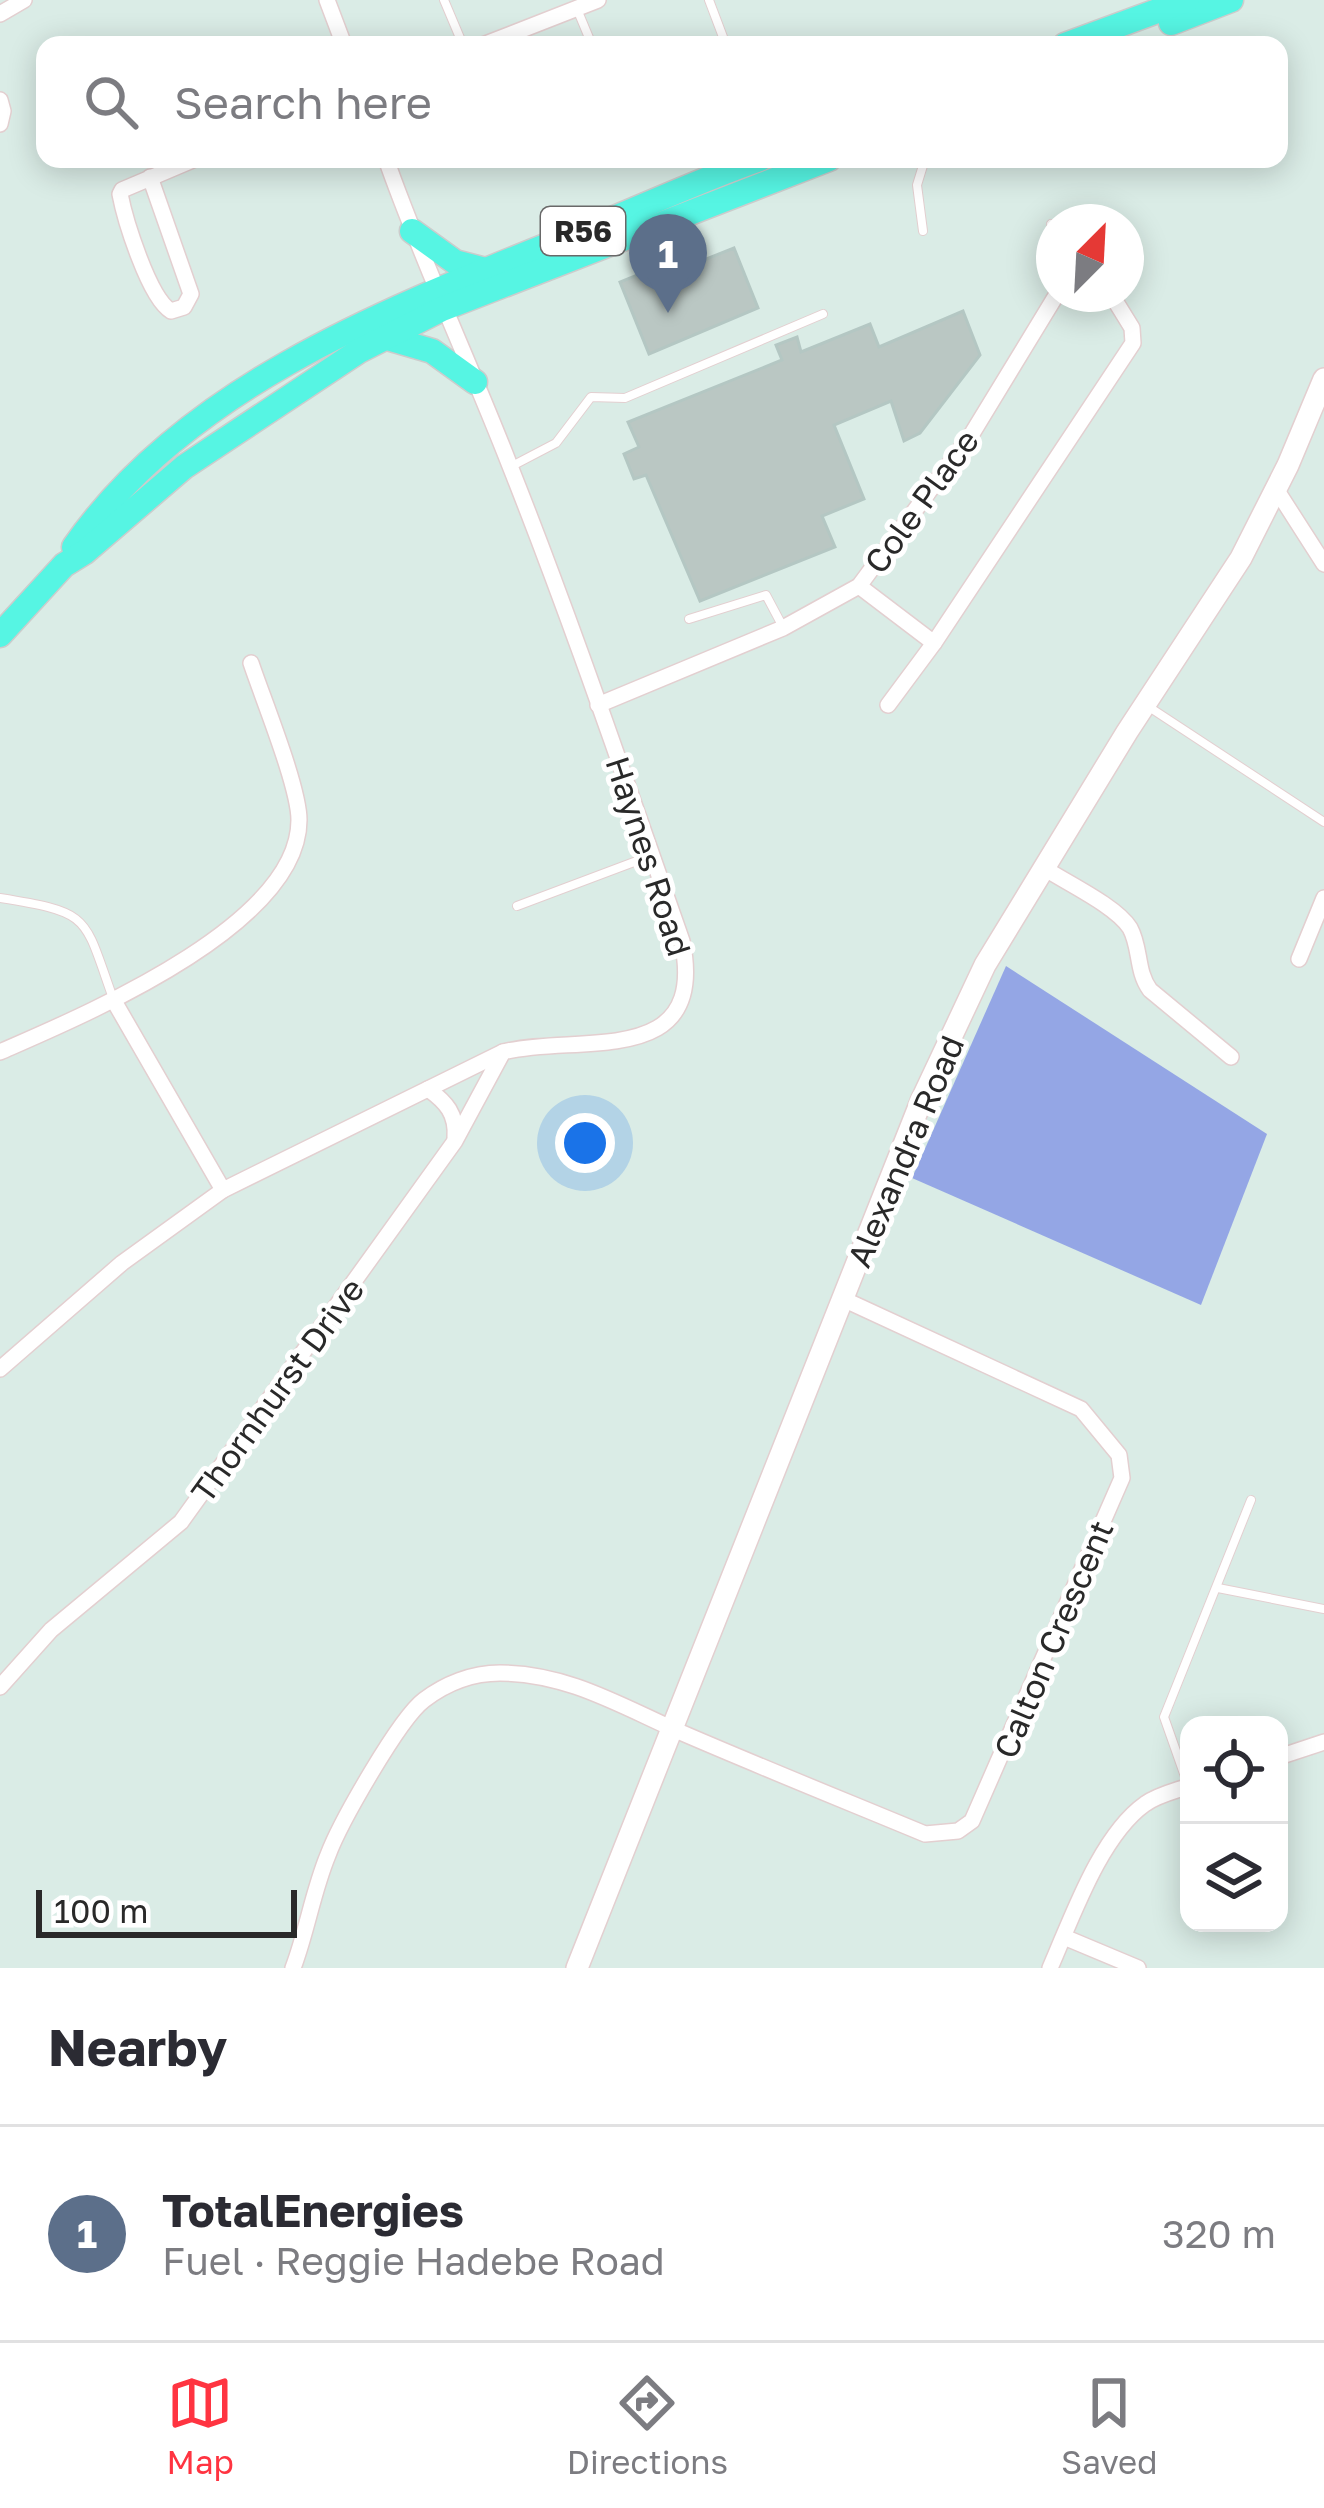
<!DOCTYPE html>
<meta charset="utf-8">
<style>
:root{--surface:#fff;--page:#f7f7f7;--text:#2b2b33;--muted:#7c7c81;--line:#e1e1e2;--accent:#ff3441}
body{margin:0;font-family:"Golos Text",sans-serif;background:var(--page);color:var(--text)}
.controls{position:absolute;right:36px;bottom:36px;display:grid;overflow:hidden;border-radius:24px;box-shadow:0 6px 30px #0003}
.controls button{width:108px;height:108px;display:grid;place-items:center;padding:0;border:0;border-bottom:3px solid var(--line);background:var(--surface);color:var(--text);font:60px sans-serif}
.compass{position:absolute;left:1036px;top:204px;width:108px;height:108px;border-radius:50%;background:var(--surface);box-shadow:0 6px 30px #0003;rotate:24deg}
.scale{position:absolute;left:36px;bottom:30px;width:261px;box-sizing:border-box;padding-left:12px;border:6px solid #292929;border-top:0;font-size:33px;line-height:42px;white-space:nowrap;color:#292929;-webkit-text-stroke:9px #fff;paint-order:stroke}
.you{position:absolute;left:585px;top:1143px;width:42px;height:42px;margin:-30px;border:9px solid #fff;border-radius:50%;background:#1a73e8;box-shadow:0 0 0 18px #1a73e833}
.badge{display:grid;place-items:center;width:78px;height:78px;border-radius:50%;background:var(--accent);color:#fff;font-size:39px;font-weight:700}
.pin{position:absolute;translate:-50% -99px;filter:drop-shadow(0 3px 6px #0008)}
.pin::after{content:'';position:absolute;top:63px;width:42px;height:36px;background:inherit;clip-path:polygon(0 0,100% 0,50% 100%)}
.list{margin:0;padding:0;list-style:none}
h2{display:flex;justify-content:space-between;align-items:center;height:156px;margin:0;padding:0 48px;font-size:51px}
h2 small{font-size:39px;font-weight:400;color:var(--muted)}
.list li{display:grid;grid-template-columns:78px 1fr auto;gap:36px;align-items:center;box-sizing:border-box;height:216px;padding:0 48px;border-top:3px solid var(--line)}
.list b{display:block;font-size:45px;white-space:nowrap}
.list p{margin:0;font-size:39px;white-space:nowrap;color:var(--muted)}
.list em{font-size:39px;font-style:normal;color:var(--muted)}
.icon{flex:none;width:66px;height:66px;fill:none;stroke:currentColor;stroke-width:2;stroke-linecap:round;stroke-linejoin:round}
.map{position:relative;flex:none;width:1324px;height:1968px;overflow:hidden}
.search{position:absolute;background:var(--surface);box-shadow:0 6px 30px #0003;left:36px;right:36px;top:36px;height:132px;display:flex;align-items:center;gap:30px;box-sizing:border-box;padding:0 42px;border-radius:24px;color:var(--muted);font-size:45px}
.sheet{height:372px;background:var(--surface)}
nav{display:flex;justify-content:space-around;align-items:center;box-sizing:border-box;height:168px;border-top:3px solid var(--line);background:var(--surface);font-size:33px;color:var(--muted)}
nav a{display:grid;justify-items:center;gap:6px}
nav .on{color:var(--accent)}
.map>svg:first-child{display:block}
.green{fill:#94a6e5}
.building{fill:#bac7c3;stroke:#b4c7c3;stroke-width:3}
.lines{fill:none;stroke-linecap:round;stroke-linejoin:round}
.lane-casing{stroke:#e3cfd0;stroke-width:10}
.street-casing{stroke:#e3cfd0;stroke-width:18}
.secondary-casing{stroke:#e3cfd0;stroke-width:24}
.primary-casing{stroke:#ccc;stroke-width:27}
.lane{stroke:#fff;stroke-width:8}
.street{stroke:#fff;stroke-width:15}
.secondary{stroke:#fff;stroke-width:21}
.primary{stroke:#56f5e3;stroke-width:24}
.labels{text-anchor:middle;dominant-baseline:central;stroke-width:10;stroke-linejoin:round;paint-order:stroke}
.shield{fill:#fff;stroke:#696969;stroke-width:3}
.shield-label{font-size:30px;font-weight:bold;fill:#292929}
.street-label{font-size:33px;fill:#292929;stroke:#fff}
</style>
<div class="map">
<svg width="1324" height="1968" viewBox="0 0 1324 1968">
<rect width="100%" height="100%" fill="#daece6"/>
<!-- green -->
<polygon class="green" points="1006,966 1267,1134 1201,1305 912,1178"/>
<!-- building -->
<g class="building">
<polygon points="734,248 758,308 649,354 620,282 672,261 676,271"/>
<polygon points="963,311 980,355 920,433 904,441 891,401 834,425 864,499 822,516 835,547 700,601 646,475 634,479 624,454 639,447 628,422 782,360 776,345 797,337 801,352 870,324 879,347"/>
</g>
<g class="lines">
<defs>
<g id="lane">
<polyline points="444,0 463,45"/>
<polyline points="709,0 723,37"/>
<polyline points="577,9 592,45"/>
<polyline points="1051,224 1054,227"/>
<polyline points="923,231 917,185 925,159"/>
<polyline points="512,466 556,443 591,397 625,398 823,314"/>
<polyline points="689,619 766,595 783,627"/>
<polyline points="1146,705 1324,822"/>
<path d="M0 898C93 913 83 915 114 1001"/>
<polyline points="517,906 650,856"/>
<polyline points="1218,1588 1324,1609"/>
<polyline points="1188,1785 1164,1717 1251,1500"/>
</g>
<g id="street">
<polyline points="327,0 344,45"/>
<polyline points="0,14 24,0"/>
<polyline points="483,45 598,0"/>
<polyline points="0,100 3,111 0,124"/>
<path d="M150 177 191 294 184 307 171 311C149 298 125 220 120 194L122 190 195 159"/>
<polyline points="1276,489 1324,564"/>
<polyline points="859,586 934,643"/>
<polyline points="598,705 783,628 859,586 973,432 1057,294"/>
<polyline points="888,705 934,643 1133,343 1132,328 1111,294"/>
<path d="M1044 868C1067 883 1116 906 1130 928 1141 948 1136 971 1150 990L1231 1057"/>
<polyline points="1299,959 1324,898"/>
<polyline points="114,1001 223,1190"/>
<path d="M0 1052C82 1016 299 926 299 820 299 787 263 699 251 663"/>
<path d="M428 1089C446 1102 457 1114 455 1138"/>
<path d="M0 1369 122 1263 223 1190 503 1052C578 1033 709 1071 682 941 626 782 572 622 510 466 470 363 423 264 386 159"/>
<polyline points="0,1687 51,1630 181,1522 455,1141 503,1052"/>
<polyline points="1279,1757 1324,1742"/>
<polyline points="1064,1937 1138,1968"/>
<path d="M293 1968C307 1931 313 1891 328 1855 340 1823 399 1719 424 1700 445 1684 472 1673 500 1673 567 1673 621 1706 680 1732 761 1767 843 1800 925 1834L958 1831 972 1821 1122 1478 1119 1455 1081 1409 843 1299"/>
<path d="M1050 1968C1072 1918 1100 1836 1145 1804 1157 1795 1175 1791 1189 1786"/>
</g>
<polyline id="secondary" points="577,1968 922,1099 985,965 1127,732 1241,558 1288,465 1324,379"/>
<g id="primary">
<polyline points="1171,23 1231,0"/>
<polyline points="1065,45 1187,0"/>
<polyline points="412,231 455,262 482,269"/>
<polyline points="384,337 432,351 475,382"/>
<path d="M74 547C187 384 396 306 573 235 636 210 697 181 760 159"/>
<polyline points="0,635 64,565 85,552 184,467 359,351 442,309 829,159"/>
</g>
</defs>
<!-- lane casing -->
<use href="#lane" class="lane-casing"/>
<!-- street casing -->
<use href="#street" class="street-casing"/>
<!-- secondary casing -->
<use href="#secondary" class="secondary-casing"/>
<!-- primary casing -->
<use href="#primary" class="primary-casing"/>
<!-- lane -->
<use href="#lane" class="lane"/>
<!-- street -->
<use href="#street" class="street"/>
<!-- secondary -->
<use href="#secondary" class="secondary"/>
<!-- primary -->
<use href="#primary" class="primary"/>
</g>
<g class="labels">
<!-- shield labels -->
<rect class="shield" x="541" y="207" width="84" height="48" rx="9"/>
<g class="shield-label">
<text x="583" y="231">R56</text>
</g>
<!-- street labels -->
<g class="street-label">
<text transform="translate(921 501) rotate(-54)">Cole Place</text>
<text transform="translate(649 856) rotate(72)">Haynes Road</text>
<text transform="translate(905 1151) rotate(-67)">Alexandra Road</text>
<text transform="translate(277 1390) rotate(-54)">Thornhurst Drive</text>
<text transform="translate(1053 1639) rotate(-67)">Calton Crescent</text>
</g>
</g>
</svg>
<div class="controls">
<button><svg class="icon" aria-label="locate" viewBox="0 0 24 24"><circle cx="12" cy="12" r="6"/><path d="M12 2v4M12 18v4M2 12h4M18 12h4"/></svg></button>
<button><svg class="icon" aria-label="layers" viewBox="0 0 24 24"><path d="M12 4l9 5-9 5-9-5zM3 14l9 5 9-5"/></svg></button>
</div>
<svg class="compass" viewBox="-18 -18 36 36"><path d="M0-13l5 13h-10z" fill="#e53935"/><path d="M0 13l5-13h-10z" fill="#7c7c81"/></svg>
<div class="scale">100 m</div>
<div class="you"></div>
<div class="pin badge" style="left:668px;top:313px;background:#5c6f8a">1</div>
<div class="search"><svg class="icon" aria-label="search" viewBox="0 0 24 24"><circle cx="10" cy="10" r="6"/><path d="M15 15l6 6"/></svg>Search here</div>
</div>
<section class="sheet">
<h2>Nearby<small></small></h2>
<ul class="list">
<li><span class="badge" style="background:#5c6f8a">1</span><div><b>TotalEnergies</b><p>Fuel · Reggie Hadebe Road</p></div><em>320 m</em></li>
</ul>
</section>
<nav>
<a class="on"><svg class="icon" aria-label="map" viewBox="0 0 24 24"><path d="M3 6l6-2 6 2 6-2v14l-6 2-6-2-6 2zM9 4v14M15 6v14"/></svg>Map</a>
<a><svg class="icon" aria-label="directions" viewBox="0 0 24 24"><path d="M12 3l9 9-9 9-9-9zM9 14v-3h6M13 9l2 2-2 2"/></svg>Directions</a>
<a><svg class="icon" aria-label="saved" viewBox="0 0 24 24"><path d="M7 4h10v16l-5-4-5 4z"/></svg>Saved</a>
</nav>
